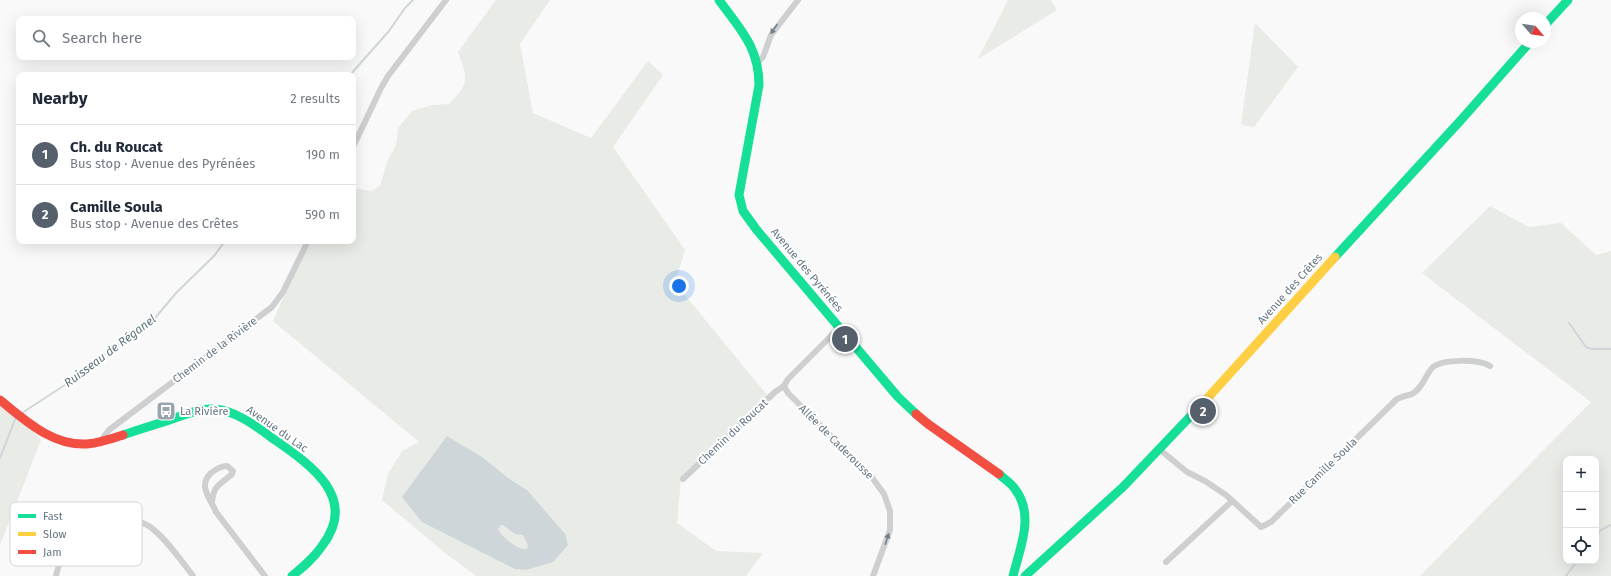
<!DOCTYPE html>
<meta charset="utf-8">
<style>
:root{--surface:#fff;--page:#f6f6f7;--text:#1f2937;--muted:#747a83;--line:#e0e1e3;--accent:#56606c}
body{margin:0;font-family:"Fira Sans",sans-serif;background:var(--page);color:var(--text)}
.controls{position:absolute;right:12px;bottom:12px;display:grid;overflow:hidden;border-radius:8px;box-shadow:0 4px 16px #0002}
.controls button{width:36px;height:36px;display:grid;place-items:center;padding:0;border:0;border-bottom:1px solid var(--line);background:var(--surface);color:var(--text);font:20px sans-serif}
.compass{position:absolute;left:1515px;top:12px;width:36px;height:36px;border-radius:50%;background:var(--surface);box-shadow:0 4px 16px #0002;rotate:119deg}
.you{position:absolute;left:679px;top:286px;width:14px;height:14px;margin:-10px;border:3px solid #fff;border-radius:50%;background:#1a73e8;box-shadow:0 0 0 6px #1a73e833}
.badge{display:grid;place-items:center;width:26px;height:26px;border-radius:50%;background:var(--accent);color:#fff;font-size:13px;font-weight:700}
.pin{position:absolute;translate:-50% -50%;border:2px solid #fff;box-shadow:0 1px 4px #0006}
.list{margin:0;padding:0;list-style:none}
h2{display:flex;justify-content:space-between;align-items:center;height:52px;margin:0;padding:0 16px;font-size:17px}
h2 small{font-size:13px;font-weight:400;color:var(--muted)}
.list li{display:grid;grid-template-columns:26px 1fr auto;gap:12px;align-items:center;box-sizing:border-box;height:60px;padding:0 16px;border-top:1px solid var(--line)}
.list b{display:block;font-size:15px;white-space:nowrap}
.list p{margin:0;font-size:13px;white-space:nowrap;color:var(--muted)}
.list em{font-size:13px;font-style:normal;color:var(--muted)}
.icon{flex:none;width:22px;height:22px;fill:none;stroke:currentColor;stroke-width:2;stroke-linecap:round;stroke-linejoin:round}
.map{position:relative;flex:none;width:1611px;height:576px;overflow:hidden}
.search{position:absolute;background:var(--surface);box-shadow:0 4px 16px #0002;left:16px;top:16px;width:340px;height:44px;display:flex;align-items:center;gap:10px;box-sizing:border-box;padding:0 14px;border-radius:8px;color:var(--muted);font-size:15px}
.panel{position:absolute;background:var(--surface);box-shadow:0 4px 16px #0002;left:16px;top:72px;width:340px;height:172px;border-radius:8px}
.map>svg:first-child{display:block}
.green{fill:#e8ebe6;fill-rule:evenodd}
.water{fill:#ced6d9;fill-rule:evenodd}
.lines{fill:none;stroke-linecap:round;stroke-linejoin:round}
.stream{stroke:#ced6d9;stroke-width:2}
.street{stroke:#cecfd0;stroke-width:6}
.fast{stroke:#16e098;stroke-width:9}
.slow{stroke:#ffcf43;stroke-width:9}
.jam{stroke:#f24e42;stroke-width:9}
.oneway{fill:#707f8b}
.labels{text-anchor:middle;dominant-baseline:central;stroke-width:4;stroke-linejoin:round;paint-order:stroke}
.street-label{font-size:11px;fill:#657683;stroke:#fff}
.poi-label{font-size:11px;fill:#657683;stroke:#fff;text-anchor:start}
.water-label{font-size:12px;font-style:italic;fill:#60757c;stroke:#fff}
.key{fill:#fff;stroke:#d1d6da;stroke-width:1}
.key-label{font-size:11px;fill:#657683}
</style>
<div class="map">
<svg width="1611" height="576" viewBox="0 0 1611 576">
<rect width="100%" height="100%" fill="#f9f9f9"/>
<!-- green -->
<g class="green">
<path d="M496 0H550L520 44 533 113 591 138 648 61 663 75 613 147 685 250 675 283 768 396 681 478 677 523 716 551 763 553 746 576H476L444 552 382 500 388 474 402 451 419 442 273 321 308 241H353V188L372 191 380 186 387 162 396 145 398 128 412 111 433 105 449 104C470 82 468 79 458 52Z"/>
<polygon points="1008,0 1051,0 1057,10 978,59"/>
<polygon points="1255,23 1298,67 1254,127 1241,125"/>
<path d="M1490 206 1529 227 1561 223 1596 255 1611 251V576H1420L1591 402 1422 273ZM1566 459H1596V561H1566Z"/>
<polygon points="0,397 41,440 0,545"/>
</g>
<!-- water -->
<path class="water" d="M447 436 482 457 508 478 527 490 565 534 568 545 553 562 526 570 515 569 422 522 402 497ZM501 525H503L515 534 523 535 528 545 527 549C519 552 501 536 498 529Z"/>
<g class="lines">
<!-- stream -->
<g class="stream">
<polyline points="350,75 389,31 405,8 413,0"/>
<polyline points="1569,323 1586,347 1591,349 1611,349"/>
<polyline points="22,413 71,381 121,342 151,323 176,293 214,256 225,241"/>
<polyline points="0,458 16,417"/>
<polyline points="1596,535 1601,530 1611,525"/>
<polyline points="1566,576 1577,561"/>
</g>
<!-- street -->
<g class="street">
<polyline points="758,62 763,57 771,35 798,0"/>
<polyline points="353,147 381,88 388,76 446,0"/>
<polyline points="784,386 788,393 871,476 884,494 890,511 890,530 873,576"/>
<polyline points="103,442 103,438 109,430 272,307 283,292 308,241"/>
<path d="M1159 449 1187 472 1205 481 1226 495 1261 527 1271 522 1397 399C1402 396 1407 396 1412 394 1423 388 1425 375 1433 367 1443 359 1479 359 1490 366"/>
<polyline points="683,479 775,392 784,386 788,379 839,328"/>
<path d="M212 502C214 484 220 485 232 474L233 471 227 466C221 466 216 469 211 473 197 486 211 499 216 512L265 576"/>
<polyline points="1166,562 1232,501"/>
<path d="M56 576C57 571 58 566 61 562 69 550 113 525 127 521 133 520 139 521 145 524 160 530 183 563 193 576"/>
</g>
<!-- fast -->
<g class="fast">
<path d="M719 0C740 29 759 47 759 85L739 195 743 211 756 229 898 397 916 414"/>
<polyline points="1545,25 1568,0"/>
<polyline points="1335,257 1461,120 1530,42"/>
<path d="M123 435C140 429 158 424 175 418 188 414 200 408 213 409 236 410 257 427 275 440 311 465 359 498 322 546 314 558 303 567 292 576"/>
<path d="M999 474C1004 479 1011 483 1015 489 1035 515 1020 548 1013 576"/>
<polyline points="1025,576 1123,487 1204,402"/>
</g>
<!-- slow -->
<polyline class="slow" points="1204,402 1335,257"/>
<!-- jam -->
<g class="jam">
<path d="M0 400C25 420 52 446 87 444 99 443 111 439 123 435"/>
<polyline points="916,414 928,424 999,474"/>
</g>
</g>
<!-- one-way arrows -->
<defs><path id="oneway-solid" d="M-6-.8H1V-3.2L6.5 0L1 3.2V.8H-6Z"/></defs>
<g class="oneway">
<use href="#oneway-solid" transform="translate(774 29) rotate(125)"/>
<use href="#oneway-solid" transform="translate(887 539) rotate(-72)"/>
</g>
<!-- icons -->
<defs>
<symbol id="bus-square" viewBox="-11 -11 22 22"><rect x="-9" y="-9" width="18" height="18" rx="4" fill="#99a4ac" stroke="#fff"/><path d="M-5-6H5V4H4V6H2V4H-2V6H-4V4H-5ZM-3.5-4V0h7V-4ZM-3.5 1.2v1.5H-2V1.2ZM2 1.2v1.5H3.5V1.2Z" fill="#fff"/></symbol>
</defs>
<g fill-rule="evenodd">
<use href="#bus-square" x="155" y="400" width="22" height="22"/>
</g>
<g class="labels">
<!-- street labels -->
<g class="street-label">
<text transform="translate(807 270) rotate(50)">Avenue des Pyrénées</text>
<text transform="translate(1290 289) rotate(-48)">Avenue des Crêtes</text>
<text transform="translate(215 350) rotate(-37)">Chemin de la Rivière</text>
<text transform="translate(277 429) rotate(35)">Avenue du Lac</text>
<text transform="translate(733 432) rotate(-43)">Chemin du Roucat</text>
<text transform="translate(836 442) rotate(45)">Allée de Caderousse</text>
<text transform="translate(1323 471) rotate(-44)">Rue Camille Soula</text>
</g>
<!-- poi labels -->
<g class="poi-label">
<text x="180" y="411">La Rivière</text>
</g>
<!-- water labels -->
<g class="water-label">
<text transform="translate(110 351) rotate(-37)">Ruisseau de Réganel</text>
</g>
</g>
<!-- legend -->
<rect x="10" y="502" width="132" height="64" rx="6" class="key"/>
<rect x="18" y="514" width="18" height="4" fill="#16e098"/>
<rect x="18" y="532" width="18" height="4" fill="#ffcf43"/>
<rect x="18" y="550" width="18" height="4" fill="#f24e42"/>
<g class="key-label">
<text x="43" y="520">Fast</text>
<text x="43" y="538">Slow</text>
<text x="43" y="556">Jam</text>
</g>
</svg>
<div class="controls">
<button>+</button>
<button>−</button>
<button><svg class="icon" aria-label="locate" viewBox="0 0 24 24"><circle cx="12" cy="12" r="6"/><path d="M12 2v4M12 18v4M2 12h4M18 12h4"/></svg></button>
</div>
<svg class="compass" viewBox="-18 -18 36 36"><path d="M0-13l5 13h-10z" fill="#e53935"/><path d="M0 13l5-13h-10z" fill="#747a83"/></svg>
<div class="you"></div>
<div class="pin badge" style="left:845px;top:339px">1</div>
<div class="pin badge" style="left:1203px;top:411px">2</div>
<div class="search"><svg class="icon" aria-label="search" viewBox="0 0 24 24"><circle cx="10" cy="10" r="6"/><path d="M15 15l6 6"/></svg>Search here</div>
<section class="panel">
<h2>Nearby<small>2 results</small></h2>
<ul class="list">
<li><span class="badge">1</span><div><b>Ch. du Roucat</b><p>Bus stop · Avenue des Pyrénées</p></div><em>190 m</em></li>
<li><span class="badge">2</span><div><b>Camille Soula</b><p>Bus stop · Avenue des Crêtes</p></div><em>590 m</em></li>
</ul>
</section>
</div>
